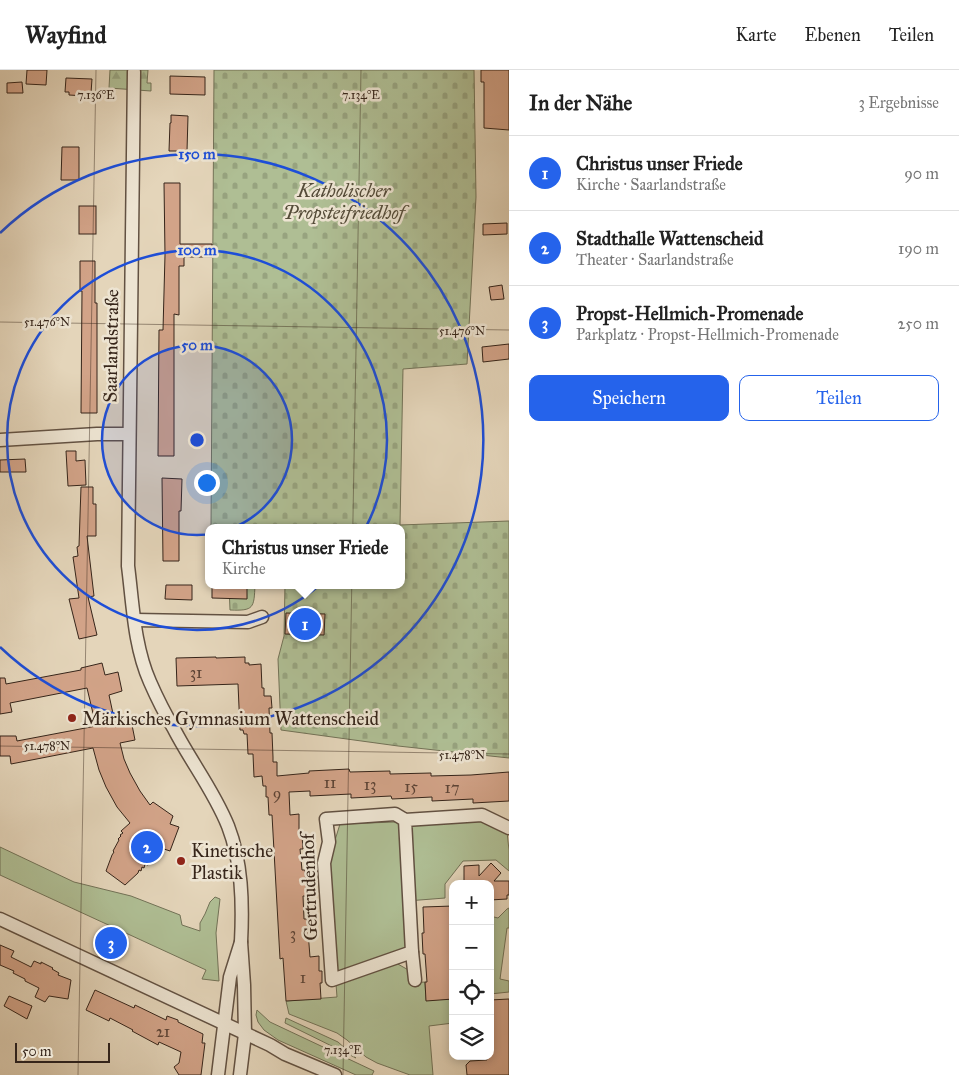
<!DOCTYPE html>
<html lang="de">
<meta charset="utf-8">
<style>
:root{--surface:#fff;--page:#f2f2f2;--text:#222;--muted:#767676;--line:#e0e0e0;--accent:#2563eb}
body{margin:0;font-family:"IM FELL Great Primer",serif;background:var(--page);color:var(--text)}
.controls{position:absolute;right:15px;bottom:15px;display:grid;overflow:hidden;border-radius:10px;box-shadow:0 2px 8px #0003}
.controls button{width:45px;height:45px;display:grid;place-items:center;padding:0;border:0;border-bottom:1px solid var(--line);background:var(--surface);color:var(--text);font:25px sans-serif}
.scale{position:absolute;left:15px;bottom:12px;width:95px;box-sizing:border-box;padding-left:5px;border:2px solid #36251a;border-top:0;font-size:14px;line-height:18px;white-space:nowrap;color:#36251a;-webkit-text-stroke:4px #ede4d2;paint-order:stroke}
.you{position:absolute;left:206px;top:412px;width:18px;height:18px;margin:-12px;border:4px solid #fff;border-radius:50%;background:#1a73e8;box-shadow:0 0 0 8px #1a73e833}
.badge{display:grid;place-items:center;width:32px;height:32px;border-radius:50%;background:var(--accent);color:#fff;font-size:16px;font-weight:700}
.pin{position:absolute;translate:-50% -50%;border:2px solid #fff;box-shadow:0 1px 5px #0006}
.popup{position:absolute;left:205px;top:454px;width:200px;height:65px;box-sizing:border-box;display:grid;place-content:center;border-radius:10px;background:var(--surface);filter:drop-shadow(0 1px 4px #0005);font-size:16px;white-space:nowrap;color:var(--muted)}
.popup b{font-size:19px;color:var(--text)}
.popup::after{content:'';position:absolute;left:50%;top:100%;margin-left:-10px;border:10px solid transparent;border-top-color:var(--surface)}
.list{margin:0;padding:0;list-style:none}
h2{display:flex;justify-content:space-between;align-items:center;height:65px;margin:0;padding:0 20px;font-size:21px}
h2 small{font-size:16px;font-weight:400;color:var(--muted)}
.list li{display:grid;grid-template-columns:32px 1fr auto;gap:15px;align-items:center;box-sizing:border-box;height:75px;padding:0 20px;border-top:1px solid var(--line)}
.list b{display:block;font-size:19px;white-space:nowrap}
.list p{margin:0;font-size:16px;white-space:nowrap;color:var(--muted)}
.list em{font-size:16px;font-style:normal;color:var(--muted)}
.actions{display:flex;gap:10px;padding:15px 20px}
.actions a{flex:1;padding:11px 0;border:1px solid var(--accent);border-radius:10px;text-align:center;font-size:18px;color:var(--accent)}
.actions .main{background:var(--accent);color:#fff}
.icon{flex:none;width:28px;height:28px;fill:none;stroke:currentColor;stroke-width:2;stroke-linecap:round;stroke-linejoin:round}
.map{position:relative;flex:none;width:509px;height:1005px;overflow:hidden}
header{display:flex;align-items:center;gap:30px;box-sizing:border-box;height:70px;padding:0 25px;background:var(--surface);border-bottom:1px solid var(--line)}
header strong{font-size:24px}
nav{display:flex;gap:28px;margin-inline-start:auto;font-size:18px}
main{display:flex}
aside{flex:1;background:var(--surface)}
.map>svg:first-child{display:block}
.green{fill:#afbe94;stroke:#727257}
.forest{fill:url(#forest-firs);stroke:#727257}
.cemetery{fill:url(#cemetery-stones);stroke:#727257}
.building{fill:#d2a388;stroke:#36251a}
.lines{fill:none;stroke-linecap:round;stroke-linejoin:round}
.street-casing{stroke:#625142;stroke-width:15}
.street{stroke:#ede4d2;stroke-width:12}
.ticks{fill:none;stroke:#36251a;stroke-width:1;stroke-opacity:0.45}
.ring{fill:none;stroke:#1d4ed8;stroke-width:2.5}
.poi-dot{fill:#8f2418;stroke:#ede4d2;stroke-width:2}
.labels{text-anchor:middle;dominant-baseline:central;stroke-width:5;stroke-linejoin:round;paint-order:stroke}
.number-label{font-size:16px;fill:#5d4436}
.park-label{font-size:19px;font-style:italic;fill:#544b38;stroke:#ede4d2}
.street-label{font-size:19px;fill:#36251a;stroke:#ede4d2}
.poi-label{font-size:19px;fill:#36251a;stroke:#ede4d2;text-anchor:start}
.ticks-label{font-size:12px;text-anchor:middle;fill:#36251a;stroke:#ede4d2;stroke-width:5;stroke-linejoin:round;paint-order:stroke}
.centre{fill:#1d4ed8;stroke:#ede4d2;stroke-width:2.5}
.ring-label{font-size:15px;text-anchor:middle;font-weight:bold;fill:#1d4ed8;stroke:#ede4d2;stroke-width:5;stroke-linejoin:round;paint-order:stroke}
</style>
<header>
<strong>Wayfind</strong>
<nav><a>Karte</a><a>Ebenen</a><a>Teilen</a></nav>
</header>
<main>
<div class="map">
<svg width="509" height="1005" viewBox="0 0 509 1005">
<defs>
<pattern id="forest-firs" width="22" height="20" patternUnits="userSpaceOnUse" patternTransform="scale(1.25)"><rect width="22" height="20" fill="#afbe94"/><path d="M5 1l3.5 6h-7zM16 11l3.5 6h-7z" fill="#97a37f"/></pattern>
<pattern id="cemetery-stones" width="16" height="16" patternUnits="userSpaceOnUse" patternTransform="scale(1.25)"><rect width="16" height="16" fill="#afbe94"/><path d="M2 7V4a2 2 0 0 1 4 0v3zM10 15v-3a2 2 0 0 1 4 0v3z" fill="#97a37f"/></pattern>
</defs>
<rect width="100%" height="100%" fill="#e4d5ba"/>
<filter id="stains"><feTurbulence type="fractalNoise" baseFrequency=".004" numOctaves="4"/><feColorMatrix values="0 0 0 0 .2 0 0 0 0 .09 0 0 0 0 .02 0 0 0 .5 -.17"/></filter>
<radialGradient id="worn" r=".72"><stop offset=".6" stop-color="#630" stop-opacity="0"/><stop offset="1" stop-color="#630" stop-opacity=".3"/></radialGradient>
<!-- green -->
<g class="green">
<polygon points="478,749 507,762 509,780 509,801 496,790 463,791 445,814 445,828 407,831 410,876 396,893 412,902 412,913 425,912 426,930 453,929 453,953 429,956 433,1005 410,1005 377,993 366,987 347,970 337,963 289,944 286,931 337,927 327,796 340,754"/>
<polygon points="0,777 74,812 131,826 180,845 182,855 200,861 200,853 205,844 210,832 215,827 220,829 216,863 219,911 202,909 206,900 0,805"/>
<polygon points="509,838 509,858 507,858 500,909 509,911 509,922 490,924 490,846 498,848 507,839"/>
<polygon points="257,940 270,952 374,1001 372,1005 356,1005 278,970 264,960 258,952 256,945"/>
<polygon points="286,948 338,972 356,988 285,953"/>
</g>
<!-- forest -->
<polygon class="forest" points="110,0 148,0 147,13 151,13 151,21 109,18"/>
<!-- cemetery -->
<g class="cemetery">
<polygon points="214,0 474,0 476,127 467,294 403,299 400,455 509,451 509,688 398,676 281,660 278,589 284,566 285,515 401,515 401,458 211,458"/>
<path d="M229 515H255C254 538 254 541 230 540Z"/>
</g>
<!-- building -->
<g class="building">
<polygon points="27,0 47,0 46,15 26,14"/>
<polygon points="481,0 509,0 509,60 484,58 484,12 481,12"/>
<polygon points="170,6 205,7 205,25 170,24"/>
<polygon points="66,8 92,9 91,23 86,23 86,26 69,25 69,22 65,22"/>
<polygon points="22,12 23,23 7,23 7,13"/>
<polygon points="171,45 188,46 187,81 169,81 170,53 171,53"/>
<polygon points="62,77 79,77 79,110 61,110"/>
<polygon points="164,113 180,113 180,174 212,174 212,187 184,187 184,196 179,196 179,245 174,244 174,386 158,386 159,260 163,260 165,185"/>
<rect x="79" y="136" width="17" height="28"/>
<polygon points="507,153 507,164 483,165 483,154"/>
<polygon points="80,191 95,191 95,233 97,233 97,343 81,343 82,221 80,221"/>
<polygon points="502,215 504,229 491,230 489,217"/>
<polygon points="509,274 509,289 483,292 482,277"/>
<polygon points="66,381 76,381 76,391 85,390 86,415 68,416"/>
<polygon points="25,389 26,402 0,402 0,390"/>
<polygon points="162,408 182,409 181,441 179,441 179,491 163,491"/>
<polygon points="81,417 93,417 93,434 96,434 96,466 87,466 94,526 88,527 97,565 79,569 69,529 79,528 73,487 78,486 77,477 79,476"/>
<polygon points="166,515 192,515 192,530 165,529"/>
<polygon points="212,515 247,515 247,529 212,528"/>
<polygon points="286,543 325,544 324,565 285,564"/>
<polygon points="216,587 216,588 245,587 245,593 249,593 249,595 261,594 262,618 264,618 264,626 271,626 272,638 269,638 270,663 272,663 273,687 273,692 277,692 277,706 309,703 309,701 349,699 350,702 390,701 390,704 431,703 431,706 471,705 509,702 509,731 473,733 473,729 432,731 432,727 392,729 391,726 351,728 351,724 310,726 310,721 289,722 290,745 299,744 299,766 302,766 303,779 300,779 302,800 305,800 306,818 306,826 303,826 304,849 307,849 310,887 319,886 319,901 322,901 322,913 320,913 321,929 286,931 283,888 280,889 272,745 269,745 268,727 266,727 266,716 263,716 262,706 254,707 253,684 248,684 247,664 244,664 243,660 240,660 238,614 177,616 176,588"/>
<polygon points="102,593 105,605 118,602 122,621 109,625 115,653 131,650 135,670 120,673 124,689 130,703 140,721 150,735 153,732 173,746 170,754 179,757 170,781 161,778 157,787 156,786 154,789 153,789 151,792 149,792 148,795 145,794 144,798 142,797 141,801 139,800 138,803 125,815 106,801 112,785 114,782 113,781 119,770 118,769 121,766 120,765 123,763 121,761 130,753 117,737 106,717 99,700 93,678 11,694 10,686 0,686 0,666 16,666 17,671 96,656 87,618 10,633 12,642 0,644 0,608 5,608 6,614 81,600 81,598"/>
<polygon points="491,793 501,803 494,811 509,811 509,825 507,825 507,829 490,830 490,814 464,814 464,796 479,795 479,806"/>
<polygon points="453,836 453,874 450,874 451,895 453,895 453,929 426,931 425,912 427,912 425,884 423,884 422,863 424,863 423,837"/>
<polygon points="0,875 14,881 11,887 31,897 34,891 41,894 41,892 53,898 52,899 59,903 58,905 71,910 68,929 49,926 45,932 35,927 39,918 25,911 25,909 13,903 14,901 0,895"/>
<polygon points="95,920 134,938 135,935 166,950 167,946 178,950 178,952 203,964 202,973 205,973 201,1005 179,1005 174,997 179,993 181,982 159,972 158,975 132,961 133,960 110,948 109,951 86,940"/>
<polygon points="9,926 32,936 27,949 4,936"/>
<polygon points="509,929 509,1005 467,1005 466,995 470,991 487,990 487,986 490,986 490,930"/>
</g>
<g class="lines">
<defs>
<g id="street">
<path d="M134 2 128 496C133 535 134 576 150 612 157 628 165 644 174 659 191 692 214 721 228 756 242 792 243 833 241 872"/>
<polyline points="0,370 97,364 129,364"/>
<polyline points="135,550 248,552 262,547"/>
<polyline points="405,750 412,882 332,910 324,793 329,772 326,749 395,744 405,750 482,745 509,758"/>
<polyline points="0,849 270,975 285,984 335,1005"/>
<polyline points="412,882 415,910"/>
<polyline points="218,1005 230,907 241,872 244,915 245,964 240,1005"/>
</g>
</defs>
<!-- street casing -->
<use href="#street" class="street-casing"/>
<!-- street -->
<use href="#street" class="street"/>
</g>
<!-- ticks -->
<path class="ticks" d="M0 252 509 260M0 676 509 684M78 1005 96 0M343 1005 361 0"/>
<!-- distance rings -->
<circle cx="197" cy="370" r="95" fill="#1d4ed8" fill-opacity=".12"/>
<g class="ring">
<circle cx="197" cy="370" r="95"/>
<circle cx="197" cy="370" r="190"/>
<path d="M0 163A286 286 0 1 1 0 577"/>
</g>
<!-- markers -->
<g class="poi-dot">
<circle cx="72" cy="648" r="5"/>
<circle cx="181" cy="791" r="5"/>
</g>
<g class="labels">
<!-- number labels -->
<g class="number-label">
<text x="196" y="602">31</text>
<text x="330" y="712">11</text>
<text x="370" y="714">13</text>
<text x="411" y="716">15</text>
<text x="452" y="717">17</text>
<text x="277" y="723">9</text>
<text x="293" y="863">3</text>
<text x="303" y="907">1</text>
<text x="163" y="961">21</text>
</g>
<!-- park labels -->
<g class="park-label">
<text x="344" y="120">Katholischer<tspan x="344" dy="22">Propsteifriedhof</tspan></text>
</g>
<!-- street labels -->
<g class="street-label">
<text transform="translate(111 276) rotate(-89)">Saarlandstraße</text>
<text transform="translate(309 817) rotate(-92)">Gertrudenhof</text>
</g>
<!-- poi labels -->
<g class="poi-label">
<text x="82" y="648">Märkisches Gymnasium Wattenscheid</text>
<text x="191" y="780">Kinetische<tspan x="191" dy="22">Plastik</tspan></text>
</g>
</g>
<g class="ticks-label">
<text x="96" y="29">7.136°E</text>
<text x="361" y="29">7.134°E</text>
<text x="47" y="256">51.476°N</text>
<text x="462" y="265">51.476°N</text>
<text x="47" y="680">51.478°N</text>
<text x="462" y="689">51.478°N</text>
<text x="343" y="984">7.134°E</text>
</g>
<circle cx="197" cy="370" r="8" class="centre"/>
<g class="ring-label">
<text x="197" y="89">150 m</text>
<text x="197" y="185">100 m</text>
<text x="197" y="280">50 m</text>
</g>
<rect width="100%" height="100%" filter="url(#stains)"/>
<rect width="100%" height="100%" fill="url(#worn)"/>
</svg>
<div class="controls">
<button>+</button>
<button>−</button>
<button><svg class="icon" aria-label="locate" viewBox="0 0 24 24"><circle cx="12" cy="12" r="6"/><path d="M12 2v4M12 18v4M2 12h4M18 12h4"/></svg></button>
<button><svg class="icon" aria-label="layers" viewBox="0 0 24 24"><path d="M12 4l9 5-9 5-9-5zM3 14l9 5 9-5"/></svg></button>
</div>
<div class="scale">50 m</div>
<div class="you"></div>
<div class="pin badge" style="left:305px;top:554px">1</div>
<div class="popup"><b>Christus unser Friede</b>Kirche</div>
<div class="pin badge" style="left:147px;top:777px">2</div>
<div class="pin badge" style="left:111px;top:873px">3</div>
</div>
<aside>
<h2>In der Nähe<small>3 Ergebnisse</small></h2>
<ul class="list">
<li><span class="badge">1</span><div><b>Christus unser Friede</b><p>Kirche · Saarlandstraße</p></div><em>90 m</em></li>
<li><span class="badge">2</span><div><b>Stadthalle Wattenscheid</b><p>Theater · Saarlandstraße</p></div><em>190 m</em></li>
<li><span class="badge">3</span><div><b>Propst-Hellmich-Promenade</b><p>Parkplatz · Propst-Hellmich-Promenade</p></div><em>250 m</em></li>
</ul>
<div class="actions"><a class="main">Speichern</a><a>Teilen</a></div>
</aside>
</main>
